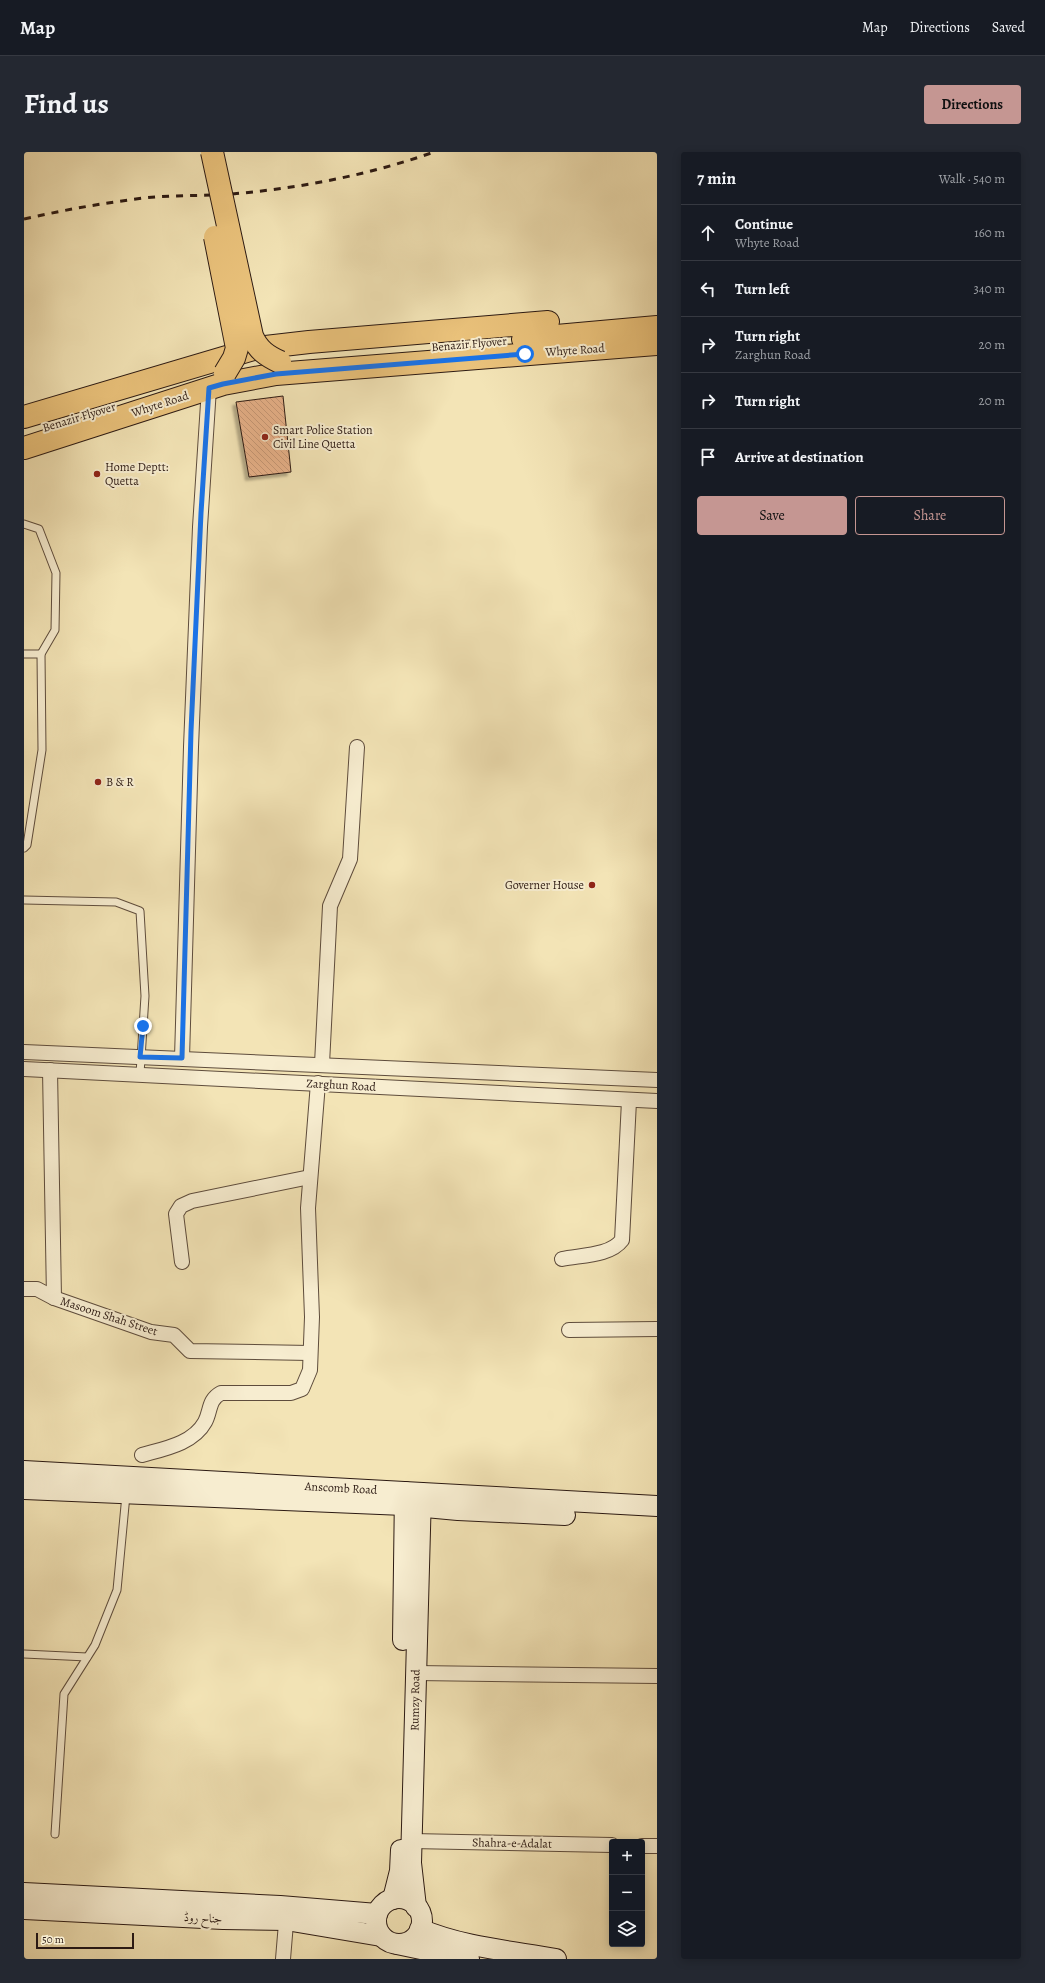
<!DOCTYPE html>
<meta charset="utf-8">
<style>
:root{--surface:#171b24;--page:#242831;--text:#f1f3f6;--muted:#9ea1a6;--line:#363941;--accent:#c59692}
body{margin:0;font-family:Alegreya,Amiri,serif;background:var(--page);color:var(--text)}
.controls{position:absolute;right:12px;bottom:12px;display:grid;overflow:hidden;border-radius:4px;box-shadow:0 2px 10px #0003}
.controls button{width:36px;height:36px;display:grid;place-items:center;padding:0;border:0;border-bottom:1px solid var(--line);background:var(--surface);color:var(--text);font:20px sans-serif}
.scale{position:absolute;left:12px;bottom:10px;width:98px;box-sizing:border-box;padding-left:4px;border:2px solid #2c1a13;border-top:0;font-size:11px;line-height:14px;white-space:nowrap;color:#2c1a13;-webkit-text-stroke:3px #f7edd0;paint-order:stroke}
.stop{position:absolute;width:12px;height:12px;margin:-9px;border:3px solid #1a73e8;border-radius:50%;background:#fff}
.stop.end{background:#1a73e8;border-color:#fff;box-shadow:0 1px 4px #0008}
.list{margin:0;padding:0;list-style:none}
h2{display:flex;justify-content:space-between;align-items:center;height:52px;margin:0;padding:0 16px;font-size:17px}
h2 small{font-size:13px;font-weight:400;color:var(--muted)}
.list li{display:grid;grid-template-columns:26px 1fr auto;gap:12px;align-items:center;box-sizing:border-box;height:56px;padding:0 16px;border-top:1px solid var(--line)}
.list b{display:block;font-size:15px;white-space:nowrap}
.list p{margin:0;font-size:13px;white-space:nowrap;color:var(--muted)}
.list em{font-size:13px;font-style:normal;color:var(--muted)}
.actions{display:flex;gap:8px;padding:12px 16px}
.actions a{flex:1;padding:9px 0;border:1px solid var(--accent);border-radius:4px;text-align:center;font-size:14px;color:var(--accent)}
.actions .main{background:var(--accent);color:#111}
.icon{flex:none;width:22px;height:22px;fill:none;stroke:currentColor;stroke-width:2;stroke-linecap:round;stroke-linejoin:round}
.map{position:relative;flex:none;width:633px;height:1807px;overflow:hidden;border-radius:4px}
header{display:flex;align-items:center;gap:24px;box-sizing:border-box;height:56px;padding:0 20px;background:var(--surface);border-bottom:1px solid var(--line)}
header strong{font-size:19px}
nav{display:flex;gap:22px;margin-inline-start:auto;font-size:14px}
.intro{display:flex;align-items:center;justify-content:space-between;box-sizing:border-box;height:96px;padding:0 24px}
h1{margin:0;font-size:28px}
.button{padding:10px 18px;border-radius:4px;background:var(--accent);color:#111;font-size:14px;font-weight:700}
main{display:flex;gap:24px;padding:0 24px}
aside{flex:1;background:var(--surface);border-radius:4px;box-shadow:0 2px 10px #0003}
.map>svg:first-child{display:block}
.building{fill:url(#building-back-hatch);stroke:#2c1a13;filter:url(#shadow)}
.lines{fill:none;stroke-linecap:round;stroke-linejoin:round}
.lane-casing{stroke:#5e4c3c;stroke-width:9}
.street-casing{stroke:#5e4c3c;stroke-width:16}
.secondary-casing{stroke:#2c1a13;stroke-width:22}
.primary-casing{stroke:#2c1a13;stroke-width:24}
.lane{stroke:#f7edd0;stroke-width:7}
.street{stroke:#f7edd0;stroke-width:14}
.secondary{stroke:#f7edd0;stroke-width:20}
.primary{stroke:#eac27b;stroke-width:22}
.rail{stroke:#2c1a13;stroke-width:3;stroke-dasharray:7 7;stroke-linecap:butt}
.primary-bridge-casing{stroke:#2c1a13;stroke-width:24;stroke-linecap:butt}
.primary-bridge{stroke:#eac27b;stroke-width:22}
.route{stroke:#1a73e8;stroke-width:5}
.poi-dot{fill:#8f2418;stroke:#f7edd0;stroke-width:1.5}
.labels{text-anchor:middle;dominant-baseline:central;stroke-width:4;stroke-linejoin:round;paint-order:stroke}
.street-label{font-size:12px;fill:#2c1a13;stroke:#f7edd0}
.poi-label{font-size:12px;fill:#2c1a13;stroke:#f7edd0;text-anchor:start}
</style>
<header>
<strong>Map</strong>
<nav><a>Map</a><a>Directions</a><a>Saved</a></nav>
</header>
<div class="intro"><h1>Find us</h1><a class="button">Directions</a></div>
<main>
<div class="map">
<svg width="633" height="1807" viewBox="0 0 633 1807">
<defs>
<pattern id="building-back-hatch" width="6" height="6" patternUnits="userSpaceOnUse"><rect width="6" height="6" fill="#e8b28a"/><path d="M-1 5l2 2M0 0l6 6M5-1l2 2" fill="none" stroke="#c79876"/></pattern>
<filter id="shadow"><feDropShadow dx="-3.5" dy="3.5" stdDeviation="1" flood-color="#0004"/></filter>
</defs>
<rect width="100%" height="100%" fill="#f3e4b6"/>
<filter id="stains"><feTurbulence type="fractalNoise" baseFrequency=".005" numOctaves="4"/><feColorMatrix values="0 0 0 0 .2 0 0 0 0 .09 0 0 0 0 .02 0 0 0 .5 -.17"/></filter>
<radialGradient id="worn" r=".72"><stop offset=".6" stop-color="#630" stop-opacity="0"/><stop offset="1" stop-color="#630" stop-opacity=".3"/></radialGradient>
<!-- building -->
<polygon class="building" points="259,244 267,320 225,325 212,250"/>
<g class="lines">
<defs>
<g id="lane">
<polyline points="0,372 15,377 32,421 31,478 17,502 18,598 3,693 0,696"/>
<polyline points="0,502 17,502"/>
<polyline points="0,748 92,750 116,759 121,844 116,922"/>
<polyline points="0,1502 63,1505"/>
<polyline points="31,1682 40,1542 71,1493 93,1438 102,1343"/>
</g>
<g id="street">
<polyline points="0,900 633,928"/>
<polyline points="158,906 167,595 176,375 185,236"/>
<polyline points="298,912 306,754 326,707 333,595"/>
<polyline points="0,917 633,949"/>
<polyline points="26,918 30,1146"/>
<path d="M538 1107C557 1103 586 1104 598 1088L605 949"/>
<polyline points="158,1110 152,1062 157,1054 168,1049 286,1025"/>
<polyline points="0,1137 13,1137 30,1146 127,1180 150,1183 166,1199 286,1201"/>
<polyline points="545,1178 633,1177"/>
<path d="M118 1303C139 1297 169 1292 181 1270 187 1259 184 1248 197 1241H267L278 1237 286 1218 288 1165 284 1056 294 931"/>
<polyline points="392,1521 633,1524"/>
<polyline points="388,1689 588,1693"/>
<polyline points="618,1694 633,1694"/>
<polyline points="259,1807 263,1759"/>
</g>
<g id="secondary">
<polyline points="0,1319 633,1354"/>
<polyline points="0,1337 380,1353 434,1358 541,1363"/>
<polyline points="379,1488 381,1340"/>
<polyline points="0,1741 256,1754 353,1762"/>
<circle cx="375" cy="1769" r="23"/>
<polyline points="369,1747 376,1719 377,1698"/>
<polyline points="392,1755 387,1711 397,1341"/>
<polyline points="0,1757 199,1767 262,1768 357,1784"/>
<path d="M396 1777C438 1795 487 1799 532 1807"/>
<polyline points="373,1792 445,1807"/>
</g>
<g id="primary">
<polyline points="499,187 633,175"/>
<polyline points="0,265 233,196 285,190 524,170"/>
<polyline points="0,296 199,232 252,222 633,192"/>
</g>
</defs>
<!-- lane casing -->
<use href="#lane" class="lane-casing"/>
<!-- street casing -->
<use href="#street" class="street-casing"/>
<!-- secondary casing -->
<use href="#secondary" class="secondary-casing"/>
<!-- primary casing -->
<use href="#primary" class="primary-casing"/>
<!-- lane -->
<use href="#lane" class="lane"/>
<!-- street -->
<use href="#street" class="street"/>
<!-- secondary -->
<use href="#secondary" class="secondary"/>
<!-- primary -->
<use href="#primary" class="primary"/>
<!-- rail -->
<path class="rail" d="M0 67C40 58 79 51 120 46 149 43 179 44 208 42 277 36 345 23 410 0"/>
<defs>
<g id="primary-bridge">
<path d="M188 0 228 184C234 198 243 204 256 210"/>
<polyline points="191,85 213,196 210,206 201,221"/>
</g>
</defs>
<!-- primary-bridge casing -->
<use href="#primary-bridge" class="primary-bridge-casing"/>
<!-- primary-bridge -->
<use href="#primary-bridge" class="primary-bridge"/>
</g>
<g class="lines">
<!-- route -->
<polyline class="route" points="119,874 116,905 158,906 167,579 177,361 185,236 199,232 252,222 501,202"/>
</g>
<!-- markers -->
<g class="poi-dot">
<circle cx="241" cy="285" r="4"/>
<circle cx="73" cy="322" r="4"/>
<circle cx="74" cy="630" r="4"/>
<circle cx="568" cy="733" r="4"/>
</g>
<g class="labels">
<!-- street labels -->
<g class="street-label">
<text transform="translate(445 192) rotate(-5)">Benazir Flyover</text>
<text transform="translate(551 198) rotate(-4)">Whyte Road</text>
<text transform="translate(136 252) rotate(-18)">Whyte Road</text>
<text transform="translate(55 265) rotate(-17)">Benazir Flyover</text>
<text transform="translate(317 933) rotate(3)">Zarghun Road</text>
<text transform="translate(85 1164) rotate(18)">Masoom Shah Street</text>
<text transform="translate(317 1336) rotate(3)">Anscomb Road</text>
<text transform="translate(391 1548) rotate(-89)">Rumzy Road</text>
<text transform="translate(488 1691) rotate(1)">Shahra-e-Adalat</text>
<text transform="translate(179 1766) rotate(3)">جناح روڈ</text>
</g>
<!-- poi labels -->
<g class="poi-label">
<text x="249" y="278">Smart Police Station<tspan x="249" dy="14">Civil Line Quetta</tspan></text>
<text x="81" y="315">Home Deptt:<tspan x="81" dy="14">Quetta</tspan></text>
<text x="82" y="630">B &amp; R</text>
<text x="560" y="733" text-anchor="end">Governer House</text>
</g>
</g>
<rect width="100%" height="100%" filter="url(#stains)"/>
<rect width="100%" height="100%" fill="url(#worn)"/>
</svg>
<div class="controls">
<button>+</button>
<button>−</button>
<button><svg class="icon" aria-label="layers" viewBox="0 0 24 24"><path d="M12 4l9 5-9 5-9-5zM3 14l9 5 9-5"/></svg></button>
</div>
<div class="scale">50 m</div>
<div class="stop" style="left:501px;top:202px"></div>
<div class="stop end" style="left:119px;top:874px"></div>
</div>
<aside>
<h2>7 min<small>Walk · 540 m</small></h2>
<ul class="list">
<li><svg class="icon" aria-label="ahead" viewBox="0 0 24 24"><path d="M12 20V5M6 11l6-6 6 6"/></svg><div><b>Continue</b><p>Whyte Road</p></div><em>160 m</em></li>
<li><svg class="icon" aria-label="left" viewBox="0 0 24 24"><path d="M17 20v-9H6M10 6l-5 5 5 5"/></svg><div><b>Turn left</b></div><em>340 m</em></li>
<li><svg class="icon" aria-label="right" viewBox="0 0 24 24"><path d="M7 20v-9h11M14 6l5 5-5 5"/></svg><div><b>Turn right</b><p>Zarghun Road</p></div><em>20 m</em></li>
<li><svg class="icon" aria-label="right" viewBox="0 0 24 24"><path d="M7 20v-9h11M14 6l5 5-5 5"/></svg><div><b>Turn right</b></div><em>20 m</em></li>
<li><svg class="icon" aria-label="arrive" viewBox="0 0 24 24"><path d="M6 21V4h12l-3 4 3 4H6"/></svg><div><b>Arrive at destination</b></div></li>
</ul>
<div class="actions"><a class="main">Save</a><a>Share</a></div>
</aside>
</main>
